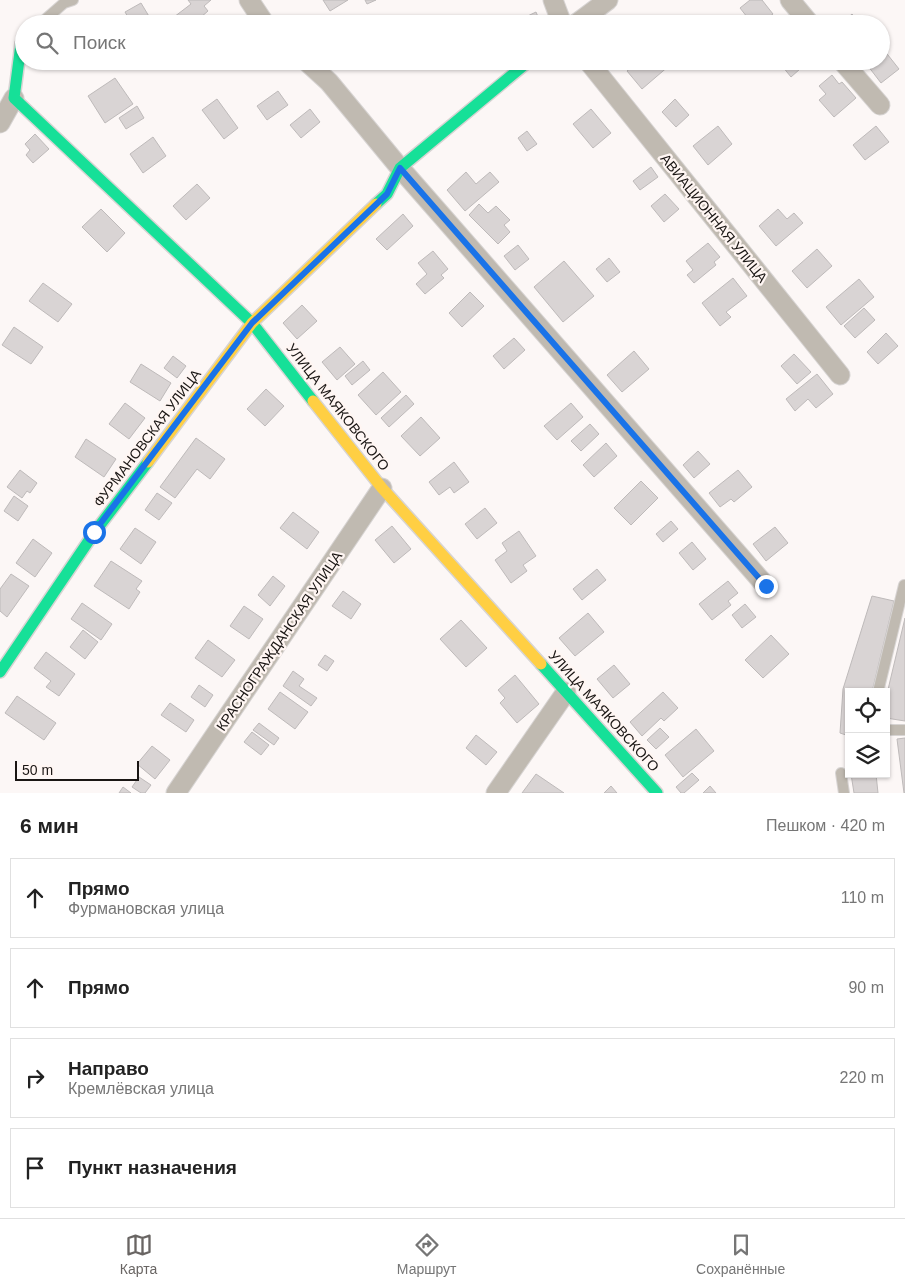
<!DOCTYPE html>
<html lang="ru">
<meta charset="utf-8">
<style>
:root{--surface:#fff;--page:#f2f2f2;--text:#222;--muted:#767676;--line:#e0e0e0;--accent:#696563}
body{margin:0;font-family:Helvetica,sans-serif;background:var(--page);color:var(--text)}
.controls{position:absolute;right:15px;bottom:15px;display:grid;overflow:hidden;border-radius:0px;box-shadow:0 1px 4px #0004}
.controls button{width:45px;height:45px;display:grid;place-items:center;padding:0;border:0;border-bottom:1px solid var(--line);background:var(--surface);color:var(--text);font:25px sans-serif}
.scale{position:absolute;left:15px;bottom:12px;width:124px;box-sizing:border-box;padding-left:5px;border:2px solid #1a1614;border-top:0;font-size:14px;line-height:18px;white-space:nowrap;color:#1a1614;-webkit-text-stroke:4px #fff6f3;paint-order:stroke}
.stop{position:absolute;width:15px;height:15px;margin:-11px;border:4px solid #1a73e8;border-radius:50%;background:#fff}
.stop.end{background:#1a73e8;border-color:#fff;box-shadow:0 1px 5px #0008}
.list{margin:0;padding:0;list-style:none}
h2{display:flex;justify-content:space-between;align-items:center;height:65px;margin:0;padding:0 20px;font-size:21px}
h2 small{font-size:16px;font-weight:400;color:var(--muted)}
.list li{display:grid;grid-template-columns:32px 1fr auto;gap:15px;align-items:center;box-sizing:border-box;height:80px;margin:0 10px 10px;padding:0 10px;border:1px solid var(--line);border-radius:0px}
.list b{display:block;font-size:19px;white-space:nowrap}
.list p{margin:0;font-size:16px;white-space:nowrap;color:var(--muted)}
.list em{font-size:16px;font-style:normal;color:var(--muted)}
.icon{flex:none;width:28px;height:28px;fill:none;stroke:currentColor;stroke-width:2;stroke-linecap:round;stroke-linejoin:round}
.map{position:relative;flex:none;width:905px;height:793px;overflow:hidden}
.search{position:absolute;background:var(--surface);box-shadow:0 1px 4px #0004;left:15px;right:15px;top:15px;height:55px;display:flex;align-items:center;gap:12px;box-sizing:border-box;padding:0 18px;border-radius:28px;color:var(--muted);font-size:19px}
.sheet{height:425px;background:var(--surface)}
nav{display:flex;justify-content:space-around;align-items:center;box-sizing:border-box;height:70px;border-top:1px solid var(--line);background:var(--surface);font-size:14px;color:var(--muted)}
nav a{display:grid;justify-items:center;gap:2px}
nav .on{color:var(--accent)}
.map>svg:first-child{display:block}
.building{fill:#d9d4d4;stroke:#bebaba}
.lines{fill:none;stroke-linecap:round;stroke-linejoin:round}
.lane-casing{stroke:#d7d4d3;stroke-width:12}
.street-casing{stroke:#d7d4d3;stroke-width:21}
.fast-casing{stroke:#d7d4d3;stroke-width:14}
.slow-casing{stroke:#d7d4d3;stroke-width:14}
.lane{stroke:#c0bab1;stroke-width:10}
.street{stroke:#c0bab1;stroke-width:19}
.fast{stroke:#16e098;stroke-width:11}
.slow{stroke:#ffcf43;stroke-width:11}
.route{stroke:#1a73e8;stroke-width:6}
.labels{text-anchor:middle;dominant-baseline:central;stroke-width:4.5;stroke-linejoin:round;paint-order:stroke}
.street-label{font-size:14px;fill:#1a1614;stroke:#fff6f3}
</style>
<div class="map">
<svg width="905" height="793" viewBox="0 0 905 793">
<rect width="100%" height="100%" fill="#fcf7f6"/>
<!-- building -->
<g class="building">
<polygon points="188,0 211,0 204,6 208,11 193,24 180,24 174,17 191,4"/>
<polygon points="323,0 348,0 330,11"/>
<polygon points="365,0 376,0 367,4"/>
<polygon points="750,0 762,0 773,14 760,24 748,24 751,22 740,8"/>
<polygon points="141,3 150,18 152,17 156,24 132,24 125,12"/>
<polygon points="536,12 541,24 511,24"/>
<polygon points="852,14 858,21 864,16 870,22 841,24"/>
<polygon points="884,50 899,69 881,83 868,66 865,68 859,61 881,61 881,52"/>
<polygon points="610,61 622,61 615,67"/>
<polygon points="639,61 667,61 670,65 642,89 627,71"/>
<polygon points="778,61 809,61 791,77"/>
<polygon points="832,75 839,84 842,82 856,98 834,117 819,100 826,94 819,86"/>
<polygon points="115,78 133,104 105,123 88,96"/>
<polygon points="278,91 288,105 267,120 257,106"/>
<polygon points="217,99 238,128 224,139 202,110"/>
<polygon points="675,99 689,115 676,127 662,112"/>
<polygon points="137,106 144,118 126,129 119,118"/>
<polygon points="310,109 320,122 301,138 290,125"/>
<polygon points="591,109 611,133 593,148 573,124"/>
<polygon points="718,126 732,144 708,165 693,146"/>
<polygon points="876,126 889,142 865,160 853,145"/>
<polygon points="527,131 537,144 527,151 518,138"/>
<polygon points="35,134 49,149 33,163 26,155 30,150 25,144"/>
<polygon points="153,137 166,156 143,173 130,154"/>
<polygon points="651,167 658,177 640,190 633,181"/>
<polygon points="466,172 476,184 490,172 499,182 465,211 447,190"/>
<polygon points="197,184 210,198 186,220 173,206"/>
<polygon points="665,194 679,209 664,222 651,206"/>
<polygon points="479,204 488,213 496,206 510,220 504,225 510,232 498,244 469,215"/>
<polygon points="101,209 125,233 107,252 82,227"/>
<polygon points="778,209 787,219 794,213 803,223 776,246 759,226"/>
<polygon points="403,214 413,226 387,250 376,239"/>
<polygon points="708,243 720,257 714,262 716,265 694,283 687,275 693,270 686,261"/>
<polygon points="518,245 529,259 515,270 504,256"/>
<polygon points="817,249 832,266 807,288 792,271"/>
<polygon points="433,251 448,269 441,275 444,278 425,294 416,284 427,274 418,263"/>
<polygon points="609,258 620,272 607,282 596,269"/>
<polygon points="564,261 594,296 563,322 534,287"/>
<polygon points="733,278 747,296 726,312 731,317 720,326 702,303"/>
<polygon points="859,279 874,297 841,325 826,307"/>
<polygon points="43,283 72,304 58,322 29,301"/>
<polygon points="470,292 484,306 462,327 449,313"/>
<polygon points="302,305 317,321 297,339 283,323"/>
<polygon points="864,308 875,320 855,338 844,326"/>
<polygon points="14,327 43,347 31,364 2,345"/>
<polygon points="886,333 898,346 878,364 867,352"/>
<polygon points="514,338 525,350 504,369 493,356"/>
<polygon points="340,347 355,364 337,380 322,362"/>
<polygon points="634,351 649,369 622,392 607,375"/>
<polygon points="794,354 811,372 797,384 781,366"/>
<polygon points="173,356 186,366 177,378 164,368"/>
<polygon points="363,361 370,370 352,385 345,376"/>
<polygon points="141,364 171,383 160,401 130,382"/>
<polygon points="383,372 401,392 376,415 358,395"/>
<polygon points="817,374 833,394 816,408 808,399 795,411 786,399"/>
<polygon points="266,389 284,406 265,426 247,409"/>
<polygon points="406,395 414,404 389,427 381,418"/>
<polygon points="125,403 145,418 129,439 109,424"/>
<polygon points="571,403 583,417 557,440 544,426"/>
<polygon points="421,417 440,438 420,456 401,436"/>
<polygon points="590,424 599,434 581,451 571,441"/>
<polygon points="196,438 225,459 210,479 197,469 175,498 160,487"/>
<polygon points="86,439 116,459 104,477 75,457"/>
<polygon points="606,443 617,456 594,477 583,465"/>
<polygon points="698,451 710,464 694,478 683,465"/>
<polygon points="454,462 469,482 454,493 450,487 439,495 429,482"/>
<polygon points="20,470 37,483 30,493 27,491 22,498 7,487"/>
<polygon points="738,470 752,487 734,502 731,499 720,507 709,493"/>
<polygon points="641,481 658,498 631,525 614,508"/>
<polygon points="157,493 172,503 159,520 145,510"/>
<polygon points="14,496 28,506 18,521 4,511"/>
<polygon points="485,508 497,523 477,539 465,524"/>
<polygon points="293,512 319,532 307,549 280,528"/>
<polygon points="671,521 678,529 663,542 656,534"/>
<polygon points="392,526 411,549 394,563 375,540"/>
<polygon points="775,527 788,543 766,561 753,544"/>
<polygon points="135,528 156,542 141,564 120,549"/>
<polygon points="519,531 536,556 523,565 527,571 511,583 495,560 507,551 502,543"/>
<polygon points="33,539 52,553 35,577 16,563"/>
<polygon points="692,542 706,559 693,570 679,553"/>
<polygon points="111,561 142,581 136,589 140,592 129,609 94,586"/>
<polygon points="597,569 606,580 582,600 573,589"/>
<polygon points="11,574 29,586 7,617 0,611 0,589"/>
<polygon points="273,576 285,586 270,606 258,595"/>
<polygon points="728,581 738,593 728,601 731,605 712,620 699,604"/>
<polygon points="343,591 361,604 351,619 332,606"/>
<polygon points="872,596 894,601 872,692 849,692 849,736 840,733 843,689"/>
<polygon points="82,603 112,624 101,640 71,619"/>
<polygon points="745,604 756,617 742,628 732,615"/>
<polygon points="244,606 263,619 249,639 230,626"/>
<polygon points="588,613 604,632 575,656 559,638"/>
<polygon points="905,618 905,721 886,718 886,698"/>
<polygon points="461,620 487,648 466,667 440,639"/>
<polygon points="83,630 98,642 85,659 70,647"/>
<polygon points="771,635 789,654 763,678 745,660"/>
<polygon points="208,640 235,660 222,677 195,658"/>
<polygon points="46,652 75,674 59,696 46,687 51,681 34,668"/>
<polygon points="325,655 334,661 327,671 318,665"/>
<polygon points="614,665 630,684 613,698 597,679"/>
<polygon points="293,671 304,679 299,686 317,698 311,706 283,686"/>
<polygon points="515,675 539,704 517,723 500,703 505,698 498,690"/>
<polygon points="199,685 213,695 205,707 191,697"/>
<polygon points="280,692 308,712 295,729 268,709"/>
<polygon points="663,692 678,708 664,721 661,718 642,736 630,722"/>
<polygon points="17,696 56,723 44,740 5,713"/>
<polygon points="170,703 194,720 186,732 161,715"/>
<polygon points="259,723 279,738 274,745 253,730"/>
<polygon points="660,728 669,737 656,749 647,740"/>
<polygon points="696,729 714,751 683,777 665,755"/>
<polygon points="252,732 269,745 261,755 244,742"/>
<polygon points="476,735 497,752 486,765 466,748"/>
<polygon points="905,738 905,793 904,793 897,739"/>
<polygon points="152,746 170,760 155,779 137,764"/>
<polygon points="692,773 699,780 684,793 681,793 676,787"/>
<polygon points="536,774 564,793 522,793"/>
<polygon points="851,774 876,774 878,793 854,793"/>
<polygon points="139,777 151,785 145,793 141,793 132,787"/>
<polygon points="611,786 617,793 604,793"/>
<polygon points="710,786 716,793 703,793"/>
<polygon points="123,787 131,793 119,793"/>
</g>
<g class="lines">
<defs>
<g id="lane">
<polyline points="40,24 64,3 73,0"/>
<polyline points="878,692 904,585"/>
<polyline points="886,730 905,730"/>
<polyline points="841,773 844,793"/>
</g>
<g id="street">
<polyline points="249,0 265,24"/>
<polyline points="553,0 562,24"/>
<polyline points="790,0 810,24"/>
<polyline points="576,24 608,0"/>
<polyline points="306,61 329,82 400,168 766,586"/>
<polyline points="588,61 840,375"/>
<polyline points="842,61 880,105"/>
<polyline points="0,123 14,98"/>
<polyline points="176,793 382,488"/>
<polyline points="496,793 566,692"/>
</g>
<g id="fast">
<polyline points="21,44 14,98 252,323 313,401"/>
<polyline points="376,204 387,194 400,168 529,61"/>
<polyline points="541,664 657,793"/>
<polyline points="0,672 94,533 148,462"/>
</g>
<g id="slow">
<polyline points="313,401 382,488 541,664"/>
<polyline points="148,462 252,323 376,204"/>
</g>
</defs>
<!-- lane casing -->
<use href="#lane" class="lane-casing"/>
<!-- street casing -->
<use href="#street" class="street-casing"/>
<!-- fast casing -->
<use href="#fast" class="fast-casing"/>
<!-- slow casing -->
<use href="#slow" class="slow-casing"/>
<!-- lane -->
<use href="#lane" class="lane"/>
<!-- street -->
<use href="#street" class="street"/>
<!-- fast -->
<use href="#fast" class="fast"/>
<!-- slow -->
<use href="#slow" class="slow"/>
</g>
<g class="lines">
<!-- route -->
<polyline class="route" points="94,532 252,323 387,194 400,168 766,586"/>
</g>
<g class="labels">
<!-- street labels -->
<g class="street-label">
<text transform="translate(714 218) rotate(51)">АВИАЦИОННАЯ УЛИЦА</text>
<text transform="translate(338 407) rotate(52)">УЛИЦА МАЯКОВСКОГО</text>
<text transform="translate(147 438) rotate(-53)">ФУРМАНОВСКАЯ УЛИЦА</text>
<text transform="translate(279 641) rotate(-56)">КРАСНОГРАЖДАНСКАЯ УЛИЦА</text>
<text transform="translate(604 711) rotate(48)">УЛИЦА МАЯКОВСКОГО</text>
</g>
</g>
</svg>
<div class="controls">
<button><svg class="icon" aria-label="locate" viewBox="0 0 24 24"><circle cx="12" cy="12" r="6"/><path d="M12 2v4M12 18v4M2 12h4M18 12h4"/></svg></button>
<button><svg class="icon" aria-label="layers" viewBox="0 0 24 24"><path d="M12 4l9 5-9 5-9-5zM3 14l9 5 9-5"/></svg></button>
</div>
<div class="scale">50 m</div>
<div class="stop" style="left:94px;top:532px"></div>
<div class="stop end" style="left:766px;top:586px"></div>
<div class="search"><svg class="icon" aria-label="search" viewBox="0 0 24 24"><circle cx="10" cy="10" r="6"/><path d="M15 15l6 6"/></svg>Поиск</div>
</div>
<section class="sheet">
<h2>6 мин<small>Пешком · 420 m</small></h2>
<ul class="list">
<li><svg class="icon" aria-label="ahead" viewBox="0 0 24 24"><path d="M12 20V5M6 11l6-6 6 6"/></svg><div><b>Прямо</b><p>Фурмановская улица</p></div><em>110 m</em></li>
<li><svg class="icon" aria-label="ahead" viewBox="0 0 24 24"><path d="M12 20V5M6 11l6-6 6 6"/></svg><div><b>Прямо</b></div><em>90 m</em></li>
<li><svg class="icon" aria-label="right" viewBox="0 0 24 24"><path d="M7 20v-9h11M14 6l5 5-5 5"/></svg><div><b>Направо</b><p>Кремлёвская улица</p></div><em>220 m</em></li>
<li><svg class="icon" aria-label="arrive" viewBox="0 0 24 24"><path d="M6 21V4h12l-3 4 3 4H6"/></svg><div><b>Пункт назначения</b></div></li>
</ul>
</section>
<nav>
<a class="on"><svg class="icon" aria-label="map" viewBox="0 0 24 24"><path d="M3 6l6-2 6 2 6-2v14l-6 2-6-2-6 2zM9 4v14M15 6v14"/></svg>Карта</a>
<a><svg class="icon" aria-label="directions" viewBox="0 0 24 24"><path d="M12 3l9 9-9 9-9-9zM9 14v-3h6M13 9l2 2-2 2"/></svg>Маршрут</a>
<a><svg class="icon" aria-label="saved" viewBox="0 0 24 24"><path d="M7 4h10v16l-5-4-5 4z"/></svg>Сохранённые</a>
</nav>
